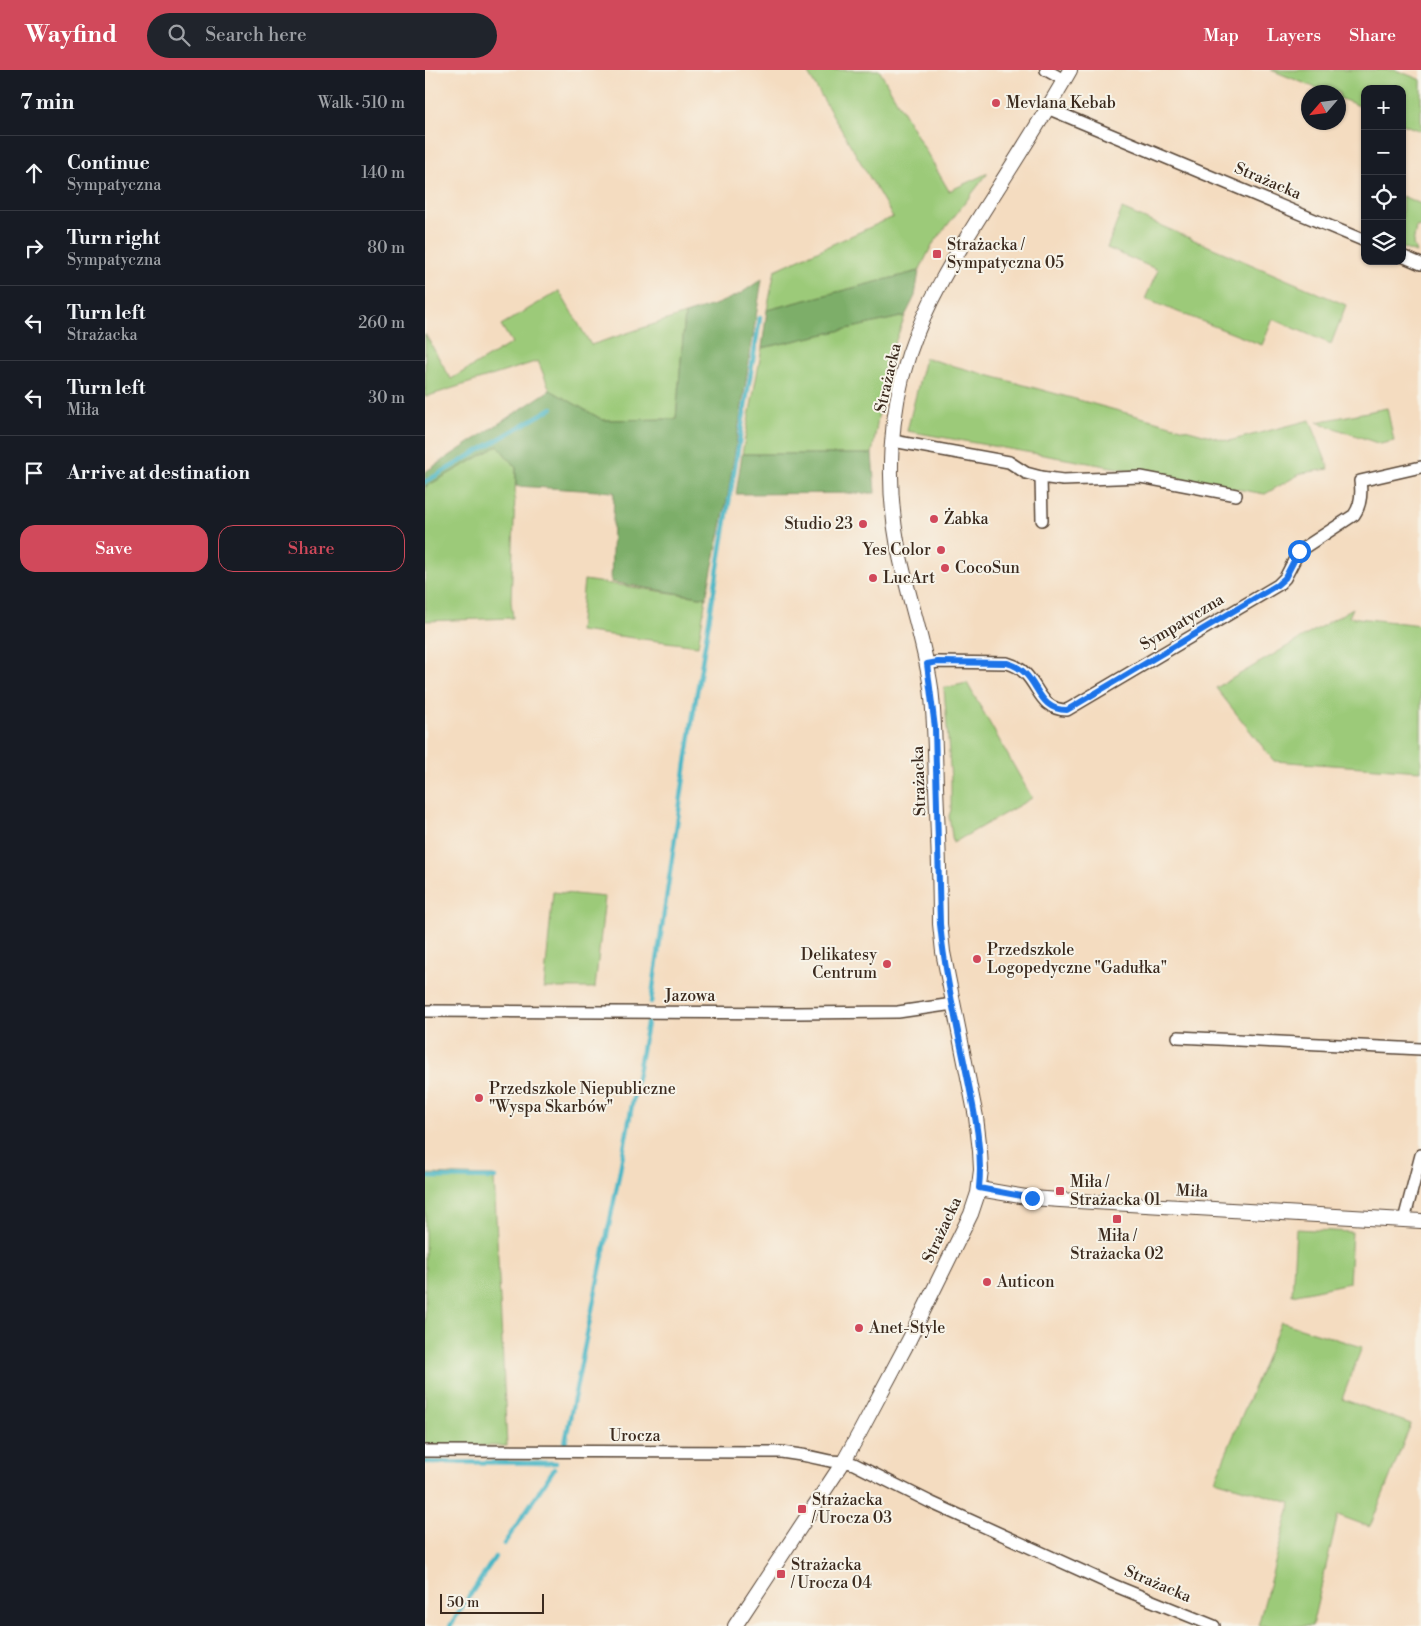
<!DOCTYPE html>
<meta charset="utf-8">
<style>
:root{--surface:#171b24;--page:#20242c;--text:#f1f3f6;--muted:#9ea1a6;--line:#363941;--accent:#d1495b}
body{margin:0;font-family:"Libre Bodoni",serif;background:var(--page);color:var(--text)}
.controls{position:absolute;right:15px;top:15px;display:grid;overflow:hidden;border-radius:10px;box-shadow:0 1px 4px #0004}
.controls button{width:45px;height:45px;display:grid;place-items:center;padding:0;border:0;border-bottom:1px solid var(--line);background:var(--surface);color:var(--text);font:25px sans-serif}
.compass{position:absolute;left:876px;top:15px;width:45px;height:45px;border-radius:50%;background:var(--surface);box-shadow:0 1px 4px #0004;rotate:242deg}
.scale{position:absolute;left:15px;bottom:12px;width:104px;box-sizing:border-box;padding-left:5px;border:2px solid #3b2a1e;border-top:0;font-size:14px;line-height:18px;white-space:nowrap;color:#3b2a1e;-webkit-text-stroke:4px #f7f3e8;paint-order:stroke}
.stop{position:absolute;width:15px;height:15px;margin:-11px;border:4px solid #1a73e8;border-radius:50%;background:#fff}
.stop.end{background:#1a73e8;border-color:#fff;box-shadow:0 1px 5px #0008}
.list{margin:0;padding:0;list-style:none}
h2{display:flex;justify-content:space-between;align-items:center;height:65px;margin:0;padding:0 20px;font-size:21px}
h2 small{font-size:16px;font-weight:400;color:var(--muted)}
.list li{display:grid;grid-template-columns:32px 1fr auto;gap:15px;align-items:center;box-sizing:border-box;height:75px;padding:0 20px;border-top:1px solid var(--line)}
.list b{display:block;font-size:19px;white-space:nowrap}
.list p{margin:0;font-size:16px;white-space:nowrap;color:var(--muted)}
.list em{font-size:16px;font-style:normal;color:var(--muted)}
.actions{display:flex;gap:10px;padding:15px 20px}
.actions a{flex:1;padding:11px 0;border:1px solid var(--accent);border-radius:15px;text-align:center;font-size:18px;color:var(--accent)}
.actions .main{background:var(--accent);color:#fff}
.icon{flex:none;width:28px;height:28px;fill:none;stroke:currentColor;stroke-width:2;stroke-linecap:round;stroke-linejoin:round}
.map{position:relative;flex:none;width:996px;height:1556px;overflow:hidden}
header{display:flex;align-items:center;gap:30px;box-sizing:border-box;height:70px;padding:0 25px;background:var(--accent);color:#fff}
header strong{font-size:24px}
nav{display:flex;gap:28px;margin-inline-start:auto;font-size:18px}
.search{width:350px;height:45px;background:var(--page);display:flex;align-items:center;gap:12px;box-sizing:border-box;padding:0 18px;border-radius:28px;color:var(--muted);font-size:19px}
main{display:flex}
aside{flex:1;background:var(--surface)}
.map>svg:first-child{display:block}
.green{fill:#9cca79;stroke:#6c7a4c}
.forest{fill:#7dae69;stroke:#5c6c44}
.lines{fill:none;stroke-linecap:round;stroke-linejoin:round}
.stream{stroke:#49b6c5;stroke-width:4.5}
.minor-casing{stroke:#574536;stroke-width:14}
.tertiary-casing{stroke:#574536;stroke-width:16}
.minor{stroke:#fff;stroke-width:11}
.tertiary{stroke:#fff;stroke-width:14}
.route{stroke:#1a73e8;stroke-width:6}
.poi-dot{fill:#d1495b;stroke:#f7f3e8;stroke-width:2}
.labels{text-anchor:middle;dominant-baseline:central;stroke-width:4;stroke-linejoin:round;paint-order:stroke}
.poi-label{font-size:16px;fill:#3b2a1e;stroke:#f7f3e8;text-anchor:start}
.street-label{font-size:16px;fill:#3b2a1e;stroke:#f7f3e8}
</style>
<header>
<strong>Wayfind</strong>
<div class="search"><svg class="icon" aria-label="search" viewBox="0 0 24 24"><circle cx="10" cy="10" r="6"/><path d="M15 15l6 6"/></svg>Search here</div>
<nav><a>Map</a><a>Layers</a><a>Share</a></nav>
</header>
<main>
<aside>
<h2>7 min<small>Walk · 510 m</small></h2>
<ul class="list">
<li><svg class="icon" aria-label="ahead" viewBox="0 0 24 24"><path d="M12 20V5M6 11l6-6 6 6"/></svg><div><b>Continue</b><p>Sympatyczna</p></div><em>140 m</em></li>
<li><svg class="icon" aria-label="right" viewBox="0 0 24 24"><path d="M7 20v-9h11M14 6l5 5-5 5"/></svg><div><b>Turn right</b><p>Sympatyczna</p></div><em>80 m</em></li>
<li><svg class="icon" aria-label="left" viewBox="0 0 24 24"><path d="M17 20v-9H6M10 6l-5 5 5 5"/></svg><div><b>Turn left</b><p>Strażacka</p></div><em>260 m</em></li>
<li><svg class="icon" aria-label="left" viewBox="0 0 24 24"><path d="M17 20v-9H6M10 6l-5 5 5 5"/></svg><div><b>Turn left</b><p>Miła</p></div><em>30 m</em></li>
<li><svg class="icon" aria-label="arrive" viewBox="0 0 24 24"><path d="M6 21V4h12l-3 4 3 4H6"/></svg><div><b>Arrive at destination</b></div></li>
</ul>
<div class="actions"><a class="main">Save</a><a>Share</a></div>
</aside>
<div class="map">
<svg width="996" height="1556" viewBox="0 0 996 1556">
<rect width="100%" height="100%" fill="#f7f3e8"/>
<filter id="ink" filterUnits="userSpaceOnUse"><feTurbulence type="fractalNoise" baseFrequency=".02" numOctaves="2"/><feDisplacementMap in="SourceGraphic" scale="10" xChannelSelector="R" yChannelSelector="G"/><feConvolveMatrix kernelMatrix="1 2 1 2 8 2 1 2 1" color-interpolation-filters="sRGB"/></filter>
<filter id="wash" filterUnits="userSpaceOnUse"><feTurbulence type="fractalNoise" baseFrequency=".0096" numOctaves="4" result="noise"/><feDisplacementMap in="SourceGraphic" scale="20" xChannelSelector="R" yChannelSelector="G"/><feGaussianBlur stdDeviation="1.12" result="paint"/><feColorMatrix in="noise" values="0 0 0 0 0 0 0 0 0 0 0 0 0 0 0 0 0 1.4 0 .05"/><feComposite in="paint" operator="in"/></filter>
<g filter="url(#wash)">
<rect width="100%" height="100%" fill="#f4dcc0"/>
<!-- green -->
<g class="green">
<polygon points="381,0 454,0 524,121 563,103 507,175 494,201 342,240 350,200 468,147"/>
<polygon points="846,0 971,0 996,10 996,61 977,54 977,19 940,19 940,38 914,28 914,22 901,22"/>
<polygon points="977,126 996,134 996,156 991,157 988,174 991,183 977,178"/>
<polygon points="697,139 921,235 906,274 848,249 837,275 720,229 733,200 682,178"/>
<polygon points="134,221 166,275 260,244 251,349 178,350 125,320 113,291 0,327 0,264 26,309 87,273 76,255"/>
<polygon points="480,246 462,294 447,384 317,384 337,278"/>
<polygon points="500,288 804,371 885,350 904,399 877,403 840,424 482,361"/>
<polygon points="962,338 969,371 955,374 892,352"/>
<polygon points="73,376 91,398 86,531 88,548 0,551 0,417"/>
<polygon points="159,510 281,528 273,576 154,561"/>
<polygon points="928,538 924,547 996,555 996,701 849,691 791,618"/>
<polygon points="542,613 607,728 528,773 524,746 526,740 526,710 519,618"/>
<polygon points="128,822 180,827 170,918 119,918"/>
<polygon points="0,1104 69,1106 82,1376 0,1375"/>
<polygon points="871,1159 927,1162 924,1213 867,1225"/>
<polygon points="856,1252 937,1277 917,1329 986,1354 945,1457 913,1445 887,1556 833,1556 866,1433 790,1410"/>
</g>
<!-- forest -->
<g class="forest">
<polygon points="494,201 490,226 480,246 337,278 342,240"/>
<polygon points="337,209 303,424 281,528 186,512 189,422 91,416 91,398 73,376 0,417 0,402 125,320 178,350 251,349 260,244 292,234 315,224"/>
<polygon points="317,384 447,384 450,423 311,424"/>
</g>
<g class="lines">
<!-- stream -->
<g class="stream">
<polyline points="0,412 127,338"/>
<polyline points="226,932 267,652 335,248"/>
<polyline points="0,1107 70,1108"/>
<polyline points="140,1373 193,1111 223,948"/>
<polyline points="0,1392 131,1393"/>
<polyline points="79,1474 129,1399"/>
<polyline points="25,1556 70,1487"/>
</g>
</g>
</g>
<g filter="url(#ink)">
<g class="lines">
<defs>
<g id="minor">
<polyline points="621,0 639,10"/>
<polyline points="622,38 940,171"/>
<polyline points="977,186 996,194"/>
<polyline points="468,371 584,392 601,403 616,407 638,410 716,407 811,425"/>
<polyline points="616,407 617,450"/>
<path d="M502 594 513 592 582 593C616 602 608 640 642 640L853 515 860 508 874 481 929 445C936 435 937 424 935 411L996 397"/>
<polyline points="0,941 371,943 473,942 528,934"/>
<polyline points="753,967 996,979"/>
<polyline points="979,1150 996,1085"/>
<path d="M0 1381 356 1382C373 1384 389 1387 405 1391 413 1392 421 1391 429 1394L507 1433 688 1515 789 1556"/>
</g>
<g id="tertiary">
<polyline points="554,1119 607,1128 635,1130 996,1151"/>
<path d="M310 1556 419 1391 435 1362 484 1270 546 1144 553 1123 556 1100 555 1081 551 1047 518 882 515 854C515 808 513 763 511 717 510 684 510 651 506 618 499 570 482 524 473 477 461 414 464 344 484 284 502 230 532 183 562 135 590 91 619 46 645 0"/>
</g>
</defs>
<!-- minor casing -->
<use href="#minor" class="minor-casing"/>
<!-- tertiary casing -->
<use href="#tertiary" class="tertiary-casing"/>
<!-- minor -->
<use href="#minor" class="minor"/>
<!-- tertiary -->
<use href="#tertiary" class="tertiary"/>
</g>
</g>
<g class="lines" filter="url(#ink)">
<!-- route -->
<path class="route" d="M607 1128 554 1118C558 1078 549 1040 541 1001 531 952 520 903 515 854L510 658 502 594 513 592 582 593C616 602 608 640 642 640L852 515 860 508 874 481"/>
</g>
<!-- markers -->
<g class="poi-dot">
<circle cx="571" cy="33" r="5"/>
<rect x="507" y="179" width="10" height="10" rx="2.5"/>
<circle cx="509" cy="449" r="5"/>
<circle cx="438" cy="454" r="5"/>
<circle cx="516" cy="480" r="5"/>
<circle cx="520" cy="498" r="5"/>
<circle cx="448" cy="508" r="5"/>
<circle cx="552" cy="889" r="5"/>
<circle cx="462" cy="894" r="5"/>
<circle cx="54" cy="1028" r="5"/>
<rect x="630" y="1116" width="10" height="10" rx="2.5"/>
<rect x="687" y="1144" width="10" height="10" rx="2.5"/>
<circle cx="562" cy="1212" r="5"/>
<circle cx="434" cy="1258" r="5"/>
<rect x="372" y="1434" width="10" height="10" rx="2.5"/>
<rect x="351" y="1499" width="10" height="10" rx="2.5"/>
</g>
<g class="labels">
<!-- poi labels -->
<g class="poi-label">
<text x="581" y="33">Mevlana Kebab</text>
<text x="522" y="175">Strażacka /<tspan x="522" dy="18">Sympatyczna 05</tspan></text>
<text x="519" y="449">Żabka</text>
<text x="428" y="454" text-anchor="end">Studio 23</text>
<text x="506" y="480" text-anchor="end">Yes Color</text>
<text x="530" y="498">CocoSun</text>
<text x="458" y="508">LucArt</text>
<text x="562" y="880">Przedszkole<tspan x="562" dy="18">Logopedyczne "Gadułka"</tspan></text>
<text x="452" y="885" text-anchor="end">Delikatesy<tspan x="452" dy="18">Centrum</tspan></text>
<text x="64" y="1019">Przedszkole Niepubliczne<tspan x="64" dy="18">"Wyspa Skarbów"</tspan></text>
<text x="645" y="1112">Miła /<tspan x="645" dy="18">Strażacka 01</tspan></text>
<text x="692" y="1166" text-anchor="middle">Miła /<tspan x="692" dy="18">Strażacka 02</tspan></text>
<text x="572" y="1212">Auticon</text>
<text x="444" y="1258">Anet-Style</text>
<text x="387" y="1430">Strażacka<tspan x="387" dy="18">/ Urocza 03</tspan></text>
<text x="366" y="1495">Strażacka<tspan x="366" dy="18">/ Urocza 04</tspan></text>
</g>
<!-- street labels -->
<g class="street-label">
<text transform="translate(843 111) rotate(23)">Strażacka</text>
<text transform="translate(463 308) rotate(-77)">Strażacka</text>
<text transform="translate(757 552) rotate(-31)">Sympatyczna</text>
<text transform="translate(494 711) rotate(-92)">Strażacka</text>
<text x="265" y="926">Jazowa</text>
<text transform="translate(767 1121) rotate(3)">Miła</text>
<text transform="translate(517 1160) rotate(-65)">Strażacka</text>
<text x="210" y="1366">Urocza</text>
<text transform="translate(733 1514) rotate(23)">Strażacka</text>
</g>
</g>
</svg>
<div class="controls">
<button>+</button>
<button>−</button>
<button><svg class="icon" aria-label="locate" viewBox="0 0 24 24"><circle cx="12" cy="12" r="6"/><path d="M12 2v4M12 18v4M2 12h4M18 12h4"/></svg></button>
<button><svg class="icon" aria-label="layers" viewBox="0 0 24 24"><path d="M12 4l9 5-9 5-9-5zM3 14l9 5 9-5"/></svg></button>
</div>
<svg class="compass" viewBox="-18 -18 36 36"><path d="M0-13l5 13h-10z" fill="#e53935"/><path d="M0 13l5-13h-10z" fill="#9ea1a6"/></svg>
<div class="scale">50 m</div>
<div class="stop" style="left:874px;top:481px"></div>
<div class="stop end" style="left:607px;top:1128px"></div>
</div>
</main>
